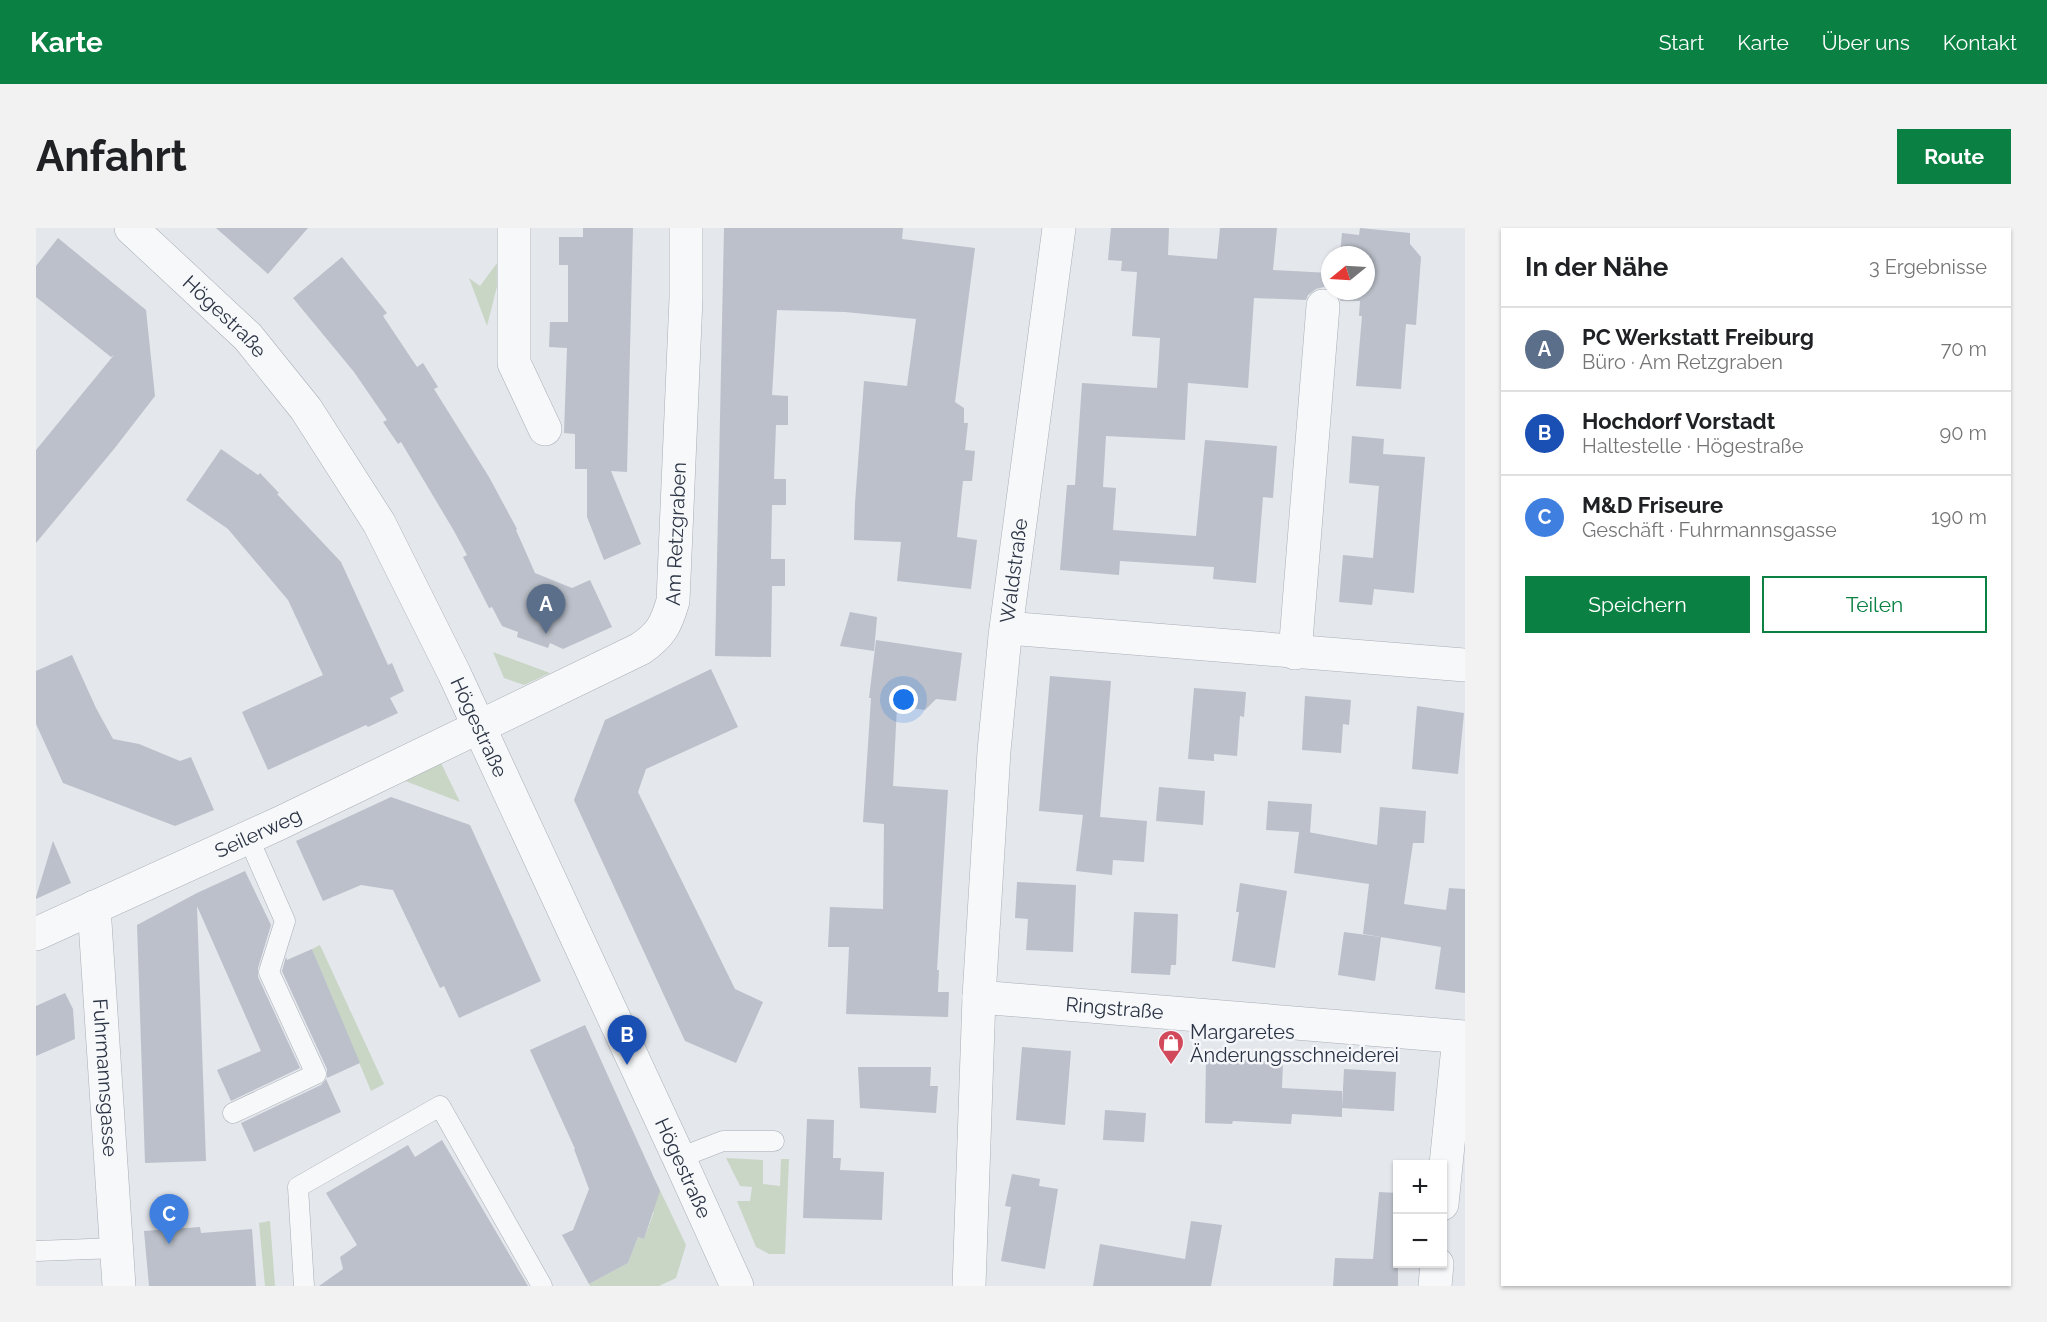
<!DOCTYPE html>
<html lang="de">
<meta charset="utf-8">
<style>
:root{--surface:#fff;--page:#f2f2f2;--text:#202124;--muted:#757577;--line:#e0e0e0;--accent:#0b8043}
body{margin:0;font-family:Raleway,sans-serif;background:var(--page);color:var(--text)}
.controls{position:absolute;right:18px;bottom:18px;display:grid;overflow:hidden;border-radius:0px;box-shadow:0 2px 4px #0004}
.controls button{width:54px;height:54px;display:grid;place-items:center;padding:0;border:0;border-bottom:2px solid var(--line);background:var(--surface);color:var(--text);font:30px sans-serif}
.compass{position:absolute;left:1285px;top:18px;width:54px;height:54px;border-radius:50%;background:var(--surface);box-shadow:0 2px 4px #0004;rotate:252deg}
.you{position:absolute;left:868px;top:472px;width:21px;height:21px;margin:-15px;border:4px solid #fff;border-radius:50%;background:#1a73e8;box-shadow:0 0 0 9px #1a73e833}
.badge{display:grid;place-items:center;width:39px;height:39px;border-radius:50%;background:var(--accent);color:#fff;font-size:20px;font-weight:700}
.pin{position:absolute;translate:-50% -50px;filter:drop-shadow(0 2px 3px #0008)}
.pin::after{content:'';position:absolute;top:32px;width:21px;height:18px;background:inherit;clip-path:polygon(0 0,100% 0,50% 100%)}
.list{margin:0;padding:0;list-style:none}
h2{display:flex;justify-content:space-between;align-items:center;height:78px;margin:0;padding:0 24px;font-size:26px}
h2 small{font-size:20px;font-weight:400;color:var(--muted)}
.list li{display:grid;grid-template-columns:39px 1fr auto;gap:18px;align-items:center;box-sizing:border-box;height:84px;padding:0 24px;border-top:2px solid var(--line)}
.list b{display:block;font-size:22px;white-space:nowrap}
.list p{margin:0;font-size:20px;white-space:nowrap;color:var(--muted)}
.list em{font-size:20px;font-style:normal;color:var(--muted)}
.actions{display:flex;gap:12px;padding:18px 24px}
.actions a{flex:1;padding:14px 0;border:2px solid var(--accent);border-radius:0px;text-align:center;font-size:21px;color:var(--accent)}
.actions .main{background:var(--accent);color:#fff}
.map{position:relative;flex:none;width:1429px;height:1058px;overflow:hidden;border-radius:0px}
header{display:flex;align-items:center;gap:36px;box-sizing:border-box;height:84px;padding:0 30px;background:var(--accent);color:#fff}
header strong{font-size:28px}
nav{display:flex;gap:33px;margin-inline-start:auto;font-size:21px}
.intro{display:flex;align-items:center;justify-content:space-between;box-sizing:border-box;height:144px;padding:0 36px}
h1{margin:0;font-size:42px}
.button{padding:15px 27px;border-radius:0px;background:var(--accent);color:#fff;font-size:21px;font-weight:700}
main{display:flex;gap:36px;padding:0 36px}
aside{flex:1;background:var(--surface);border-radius:0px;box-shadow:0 2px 4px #0004}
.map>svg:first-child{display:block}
.green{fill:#c9d6c5}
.building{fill:#bbc0ca}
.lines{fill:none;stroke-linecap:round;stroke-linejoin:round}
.lane-casing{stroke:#a9aeb7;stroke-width:21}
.street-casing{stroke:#a9aeb7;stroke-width:34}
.lane{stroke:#f7f8fa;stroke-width:20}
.street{stroke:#f7f8fa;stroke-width:33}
.labels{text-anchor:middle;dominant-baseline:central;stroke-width:5;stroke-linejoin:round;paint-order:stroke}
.street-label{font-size:20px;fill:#2b3445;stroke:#f4f6f9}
.poi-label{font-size:20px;fill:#2b3445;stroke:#f4f6f9;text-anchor:start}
</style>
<header>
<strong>Karte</strong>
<nav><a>Start</a><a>Karte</a><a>Über uns</a><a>Kontakt</a></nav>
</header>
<div class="intro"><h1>Anfahrt</h1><a class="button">Route</a></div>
<main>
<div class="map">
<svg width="1429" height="1058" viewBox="0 0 1429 1058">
<rect width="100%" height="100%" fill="#e4e7ec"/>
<!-- green -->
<g class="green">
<polygon points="470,23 451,98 433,50 444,58"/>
<polygon points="457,424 514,445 488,457 468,450"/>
<polygon points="404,533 424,574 364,551"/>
<polygon points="284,717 348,856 335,863 276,721"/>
<polygon points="690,930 727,932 727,956 744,958 745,931 753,931 749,1026 733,1026 720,1019 701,973 714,973 716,959 704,958"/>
<polygon points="621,956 650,1017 640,1050 623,1058 554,1058 553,1056 592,1035 602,1009 608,1011 618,984 612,982"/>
<polygon points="234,993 239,1058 229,1058 223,995"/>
</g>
<!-- building -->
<g class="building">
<polygon points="180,0 272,0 232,46"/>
<polygon points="547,0 597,0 591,244 575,243 605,316 568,332 551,289 551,241 539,241 539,206 528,205 531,120 513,119 514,94 532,94 532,37 523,37 523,9 547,9"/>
<polygon points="688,0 867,0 866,11 939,20 919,174 928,180 928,195 932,195 929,222 939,223 936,253 927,253 921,309 941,312 935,361 861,353 865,314 818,312 819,275 828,153 871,158 880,91 809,84 741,82 736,167 752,168 752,197 740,197 738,251 750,251 750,277 736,277 735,331 749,331 749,358 736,358 735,429 679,428"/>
<polygon points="1075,0 1133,0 1132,27 1181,31 1184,0 1241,0 1237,42 1294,45 1294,61 1288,59 1280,61 1272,67 1270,72 1218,70 1212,160 1152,155 1149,212 1070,208 1067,259 1080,260 1077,302 1160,308 1169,212 1241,218 1237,270 1227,269 1220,355 1177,351 1178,339 1084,333 1083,347 1024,342 1031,257 1039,257 1046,155 1121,160 1124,110 1096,108 1101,44 1085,43 1086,33 1072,32"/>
<polygon points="1324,0 1374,5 1374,16 1385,29 1380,97 1370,96 1365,161 1320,158 1326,88 1323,88 1324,73 1305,73 1298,63 1330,63 1330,27 1304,27 1306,5 1323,7"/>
<polygon points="22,10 110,82 119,168 78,221 0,315 0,222 78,127 75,129 0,69 0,38"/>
<polygon points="306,29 351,85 347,88 381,139 387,135 402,159 398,161 453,249 481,301 480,302 499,345 536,360 554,352 576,399 527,421 514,415 512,420 481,409 482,404 466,398 456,379 453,380 427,329 431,327 418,303 365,214 362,216 347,194 351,192 318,144 257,70"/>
<polygon points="1316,208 1348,211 1347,226 1389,229 1378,365 1338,361 1336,377 1303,374 1307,327 1337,330 1340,295 1343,258 1313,255"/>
<polygon points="185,221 222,247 224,245 243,265 241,266 305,334 352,437 356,435 368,463 354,470 362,485 332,499 330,497 232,542 206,484 287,447 252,372 192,301 150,272"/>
<polygon points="814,384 841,389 838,423 804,418"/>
<polygon points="840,412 926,425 920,473 900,471 889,482 861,478 857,558 912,562 901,742 903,742 902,764 913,764 912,789 810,786 813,719 792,719 794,679 847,681 848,596 827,594 835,470 833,470"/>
<polygon points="36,427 60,480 77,511 103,516 144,533 155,529 178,582 139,598 27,555 0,496 0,443"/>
<polygon points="675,441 702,499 610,541 602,564 699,761 727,774 700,835 649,813 538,572 569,492"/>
<polygon points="1014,448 1075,453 1064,589 1111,593 1108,634 1077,632 1076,647 1040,643 1047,587 1003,583"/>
<polygon points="1158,460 1210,464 1208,489 1204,488 1201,528 1178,526 1178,533 1152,531"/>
<polygon points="1269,468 1315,472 1313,497 1307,496 1305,525 1266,522"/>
<polygon points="1381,478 1428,485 1422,546 1376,541"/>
<polygon points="1123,559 1169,563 1167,597 1120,593"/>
<polygon points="355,569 434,597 505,753 423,790 408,758 404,760 357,662 325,657 287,673 260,613"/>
<polygon points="1232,573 1276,576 1274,605 1272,604 1341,617 1344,579 1390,583 1388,615 1377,615 1368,676 1410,682 1413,660 1429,661 1429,765 1399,761 1405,719 1327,706 1333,656 1258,645 1263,604 1230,602"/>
<polygon points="17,613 35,655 0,671 0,669"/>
<polygon points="209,643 235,697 222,740 222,749 264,840 195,873 181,842 225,823 161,678 170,933 109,935 101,697 161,665"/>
<polygon points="981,654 1040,657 1037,724 990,722 992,691 979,690"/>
<polygon points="1204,655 1251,663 1239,740 1196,733 1203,684 1200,684"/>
<polygon points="1098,684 1142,686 1140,737 1135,737 1134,747 1095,745"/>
<polygon points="1308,704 1345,709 1339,753 1302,747"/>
<polygon points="276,721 324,835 291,850 291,841 246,743 250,729 251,732"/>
<polygon points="29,765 37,781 39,811 0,828 0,778"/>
<polygon points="549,797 624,963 608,1011 602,1009 592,1035 553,1056 526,1007 537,1002 553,961 538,921 539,921 494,822"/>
<polygon points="986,819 1035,823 1029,897 980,892"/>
<polygon points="1170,830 1247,834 1246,860 1306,863 1306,889 1256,886 1255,896 1197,893 1196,896 1169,895"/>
<polygon points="822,839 895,839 894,858 902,858 900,885 824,880"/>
<polygon points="1308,841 1360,844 1358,883 1306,880"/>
<polygon points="290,851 305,884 218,924 205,895 285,857"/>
<polygon points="1069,882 1110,885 1108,914 1067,912"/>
<polygon points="771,891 798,892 797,930 805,930 804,942 848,944 846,992 767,990"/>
<polygon points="406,912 492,1058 283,1058 307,1041 304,1029 321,1017 290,965 372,917 379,929"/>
<polygon points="976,946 1004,951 1003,958 1022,961 1009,1041 965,1033 975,979 969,978"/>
<polygon points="1343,964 1362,965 1362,1058 1297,1058 1299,1030 1337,1031"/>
<polygon points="1155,993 1186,997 1175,1058 1057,1058 1064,1016 1149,1031"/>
<polygon points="164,999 165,1005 216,1001 220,1058 113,1058 108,1003"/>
</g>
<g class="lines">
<defs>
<g id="lane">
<polyline points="197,885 280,846 233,744 249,693 212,609"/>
<polyline points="643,930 687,913 738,913"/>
<polyline points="0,1023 81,1020"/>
<polyline points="268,1058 262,959 404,878 506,1058"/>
</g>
<g id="street">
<path id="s1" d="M95 0 212 109 270 181 343 295 418 445 643 930 701 1058"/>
<polyline points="478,0 478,135 509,201"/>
<polyline points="971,400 1429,437"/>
<polyline points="1259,425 1287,78"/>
<path id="s2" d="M58 679 83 1058"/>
<path id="s3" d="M0 706 244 595 604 421C625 407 630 397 637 373L650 70V0"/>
<path id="s4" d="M943 769 1429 809"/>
<polyline points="1406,976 1423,809"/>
<path id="s5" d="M933 1058 943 769 958 523 969 408 1023 0"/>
<polyline points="1399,1058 1401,1036"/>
</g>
</defs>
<!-- lane casing -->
<use href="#lane" class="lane-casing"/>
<!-- street casing -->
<use href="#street" class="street-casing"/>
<!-- lane -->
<use href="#lane" class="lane"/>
<!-- street -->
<use href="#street" class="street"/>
</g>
<!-- icons -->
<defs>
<symbol id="shop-pin" viewBox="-11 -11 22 30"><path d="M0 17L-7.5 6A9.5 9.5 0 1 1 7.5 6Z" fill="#d1495b" stroke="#f4f6f9"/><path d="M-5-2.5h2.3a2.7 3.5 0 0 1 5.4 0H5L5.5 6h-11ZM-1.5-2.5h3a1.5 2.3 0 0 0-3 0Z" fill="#fff"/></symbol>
</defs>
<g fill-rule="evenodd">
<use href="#shop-pin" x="1120" y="800" width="30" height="40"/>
</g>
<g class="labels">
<!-- street labels -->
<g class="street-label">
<text stroke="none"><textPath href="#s1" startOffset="129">Högestraße</textPath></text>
<text stroke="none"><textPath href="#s3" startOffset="795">Am Retzgraben</textPath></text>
<text stroke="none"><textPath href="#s5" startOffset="717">Waldstraße</textPath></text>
<text stroke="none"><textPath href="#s1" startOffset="615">Högestraße</textPath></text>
<text stroke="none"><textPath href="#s3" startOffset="244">Seilerweg</textPath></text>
<text stroke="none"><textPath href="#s4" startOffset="136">Ringstraße</textPath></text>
<text stroke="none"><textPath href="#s2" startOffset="171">Fuhrmannsgasse</textPath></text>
<text stroke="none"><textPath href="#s1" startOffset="1101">Högestraße</textPath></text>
</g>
<!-- poi labels -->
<g class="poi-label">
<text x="1154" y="804">Margaretes<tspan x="1154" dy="23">Änderungsschneiderei</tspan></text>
</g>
</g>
</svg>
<div class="controls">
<button>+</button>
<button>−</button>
</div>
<svg class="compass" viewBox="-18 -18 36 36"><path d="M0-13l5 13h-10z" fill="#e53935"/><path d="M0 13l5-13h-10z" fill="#757577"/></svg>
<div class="you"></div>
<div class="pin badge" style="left:510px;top:406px;background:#5c6f8a">A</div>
<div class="pin badge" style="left:591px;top:837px;background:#1a4fb4">B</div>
<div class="pin badge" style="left:133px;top:1016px;background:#3f7fe0">C</div>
</div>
<aside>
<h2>In der Nähe<small>3 Ergebnisse</small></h2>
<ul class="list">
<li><span class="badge" style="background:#5c6f8a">A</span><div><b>PC Werkstatt Freiburg</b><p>Büro · Am Retzgraben</p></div><em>70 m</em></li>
<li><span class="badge" style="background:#1a4fb4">B</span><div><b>Hochdorf Vorstadt</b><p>Haltestelle · Högestraße</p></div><em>90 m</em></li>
<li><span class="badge" style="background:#3f7fe0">C</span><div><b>M&amp;D Friseure</b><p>Geschäft · Fuhrmannsgasse</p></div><em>190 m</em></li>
</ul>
<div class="actions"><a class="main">Speichern</a><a>Teilen</a></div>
</aside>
</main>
